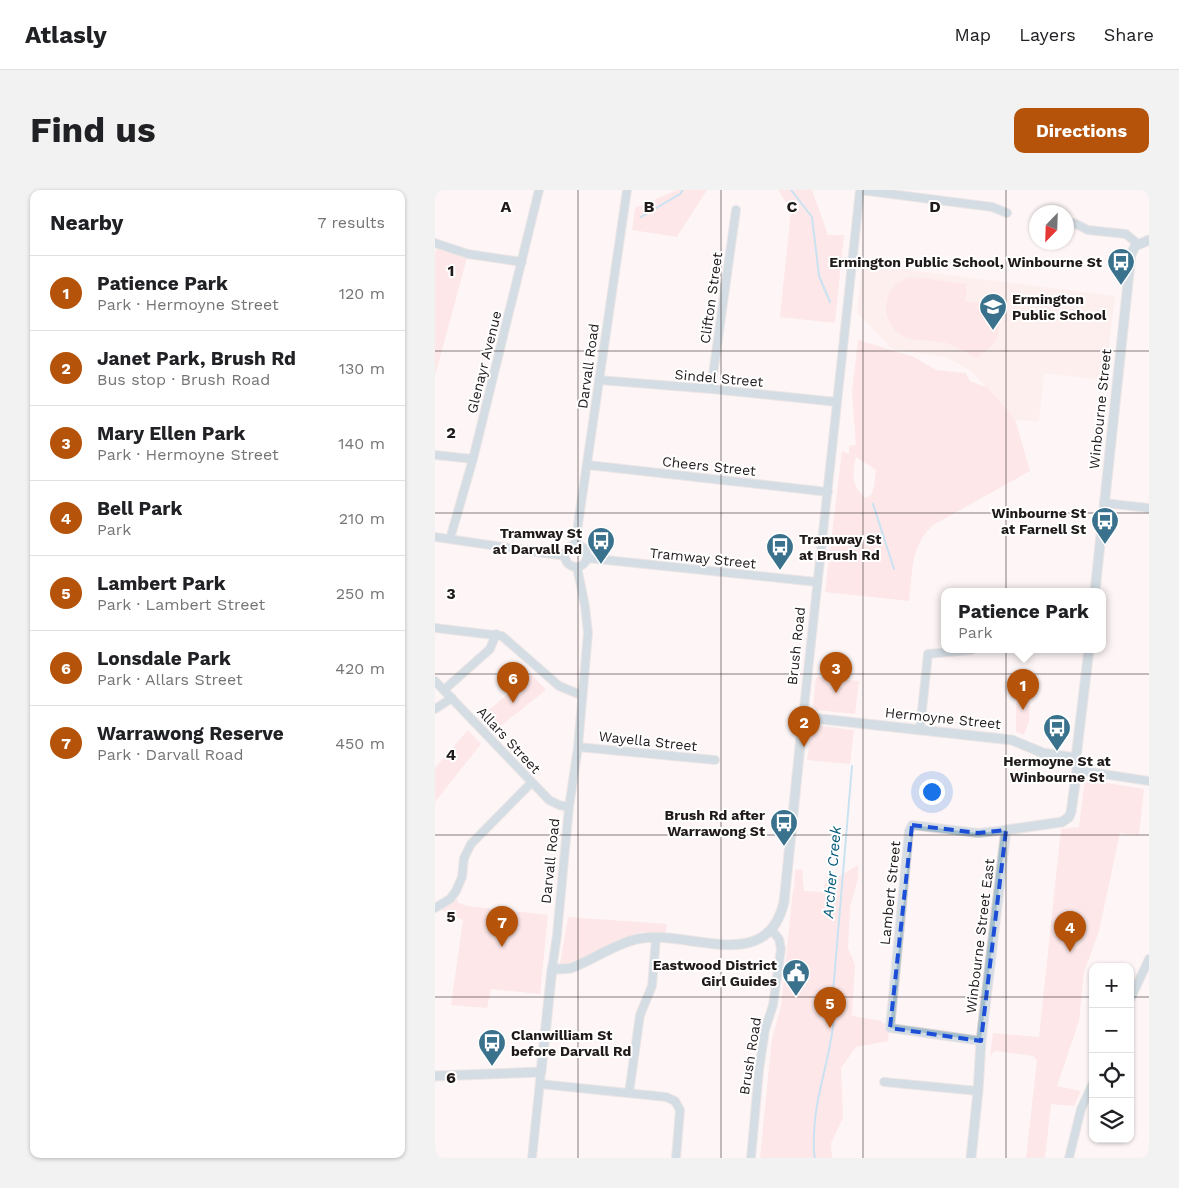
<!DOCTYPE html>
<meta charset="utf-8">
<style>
:root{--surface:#fff;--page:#f2f2f2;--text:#202124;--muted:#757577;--line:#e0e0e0;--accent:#b45309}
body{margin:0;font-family:"Work Sans",sans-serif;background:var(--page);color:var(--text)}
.controls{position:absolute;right:15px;bottom:15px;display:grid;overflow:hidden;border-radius:10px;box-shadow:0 1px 4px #0004}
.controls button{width:45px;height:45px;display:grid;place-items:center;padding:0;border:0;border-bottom:1px solid var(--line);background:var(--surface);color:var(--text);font:25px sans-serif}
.compass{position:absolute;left:594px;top:15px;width:45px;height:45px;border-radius:50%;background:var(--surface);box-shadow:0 1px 4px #0004;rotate:203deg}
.you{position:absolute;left:496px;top:601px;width:18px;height:18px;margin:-12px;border:4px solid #fff;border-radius:50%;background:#1a73e8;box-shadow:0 0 0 8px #1a73e833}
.badge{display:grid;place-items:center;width:32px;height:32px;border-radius:50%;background:var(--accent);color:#fff;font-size:16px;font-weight:700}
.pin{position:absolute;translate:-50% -41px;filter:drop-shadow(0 1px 2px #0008)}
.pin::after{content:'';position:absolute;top:26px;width:18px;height:15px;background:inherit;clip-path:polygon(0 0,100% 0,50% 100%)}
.popup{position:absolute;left:506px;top:398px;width:165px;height:65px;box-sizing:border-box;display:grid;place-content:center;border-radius:10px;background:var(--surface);filter:drop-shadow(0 1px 4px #0005);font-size:16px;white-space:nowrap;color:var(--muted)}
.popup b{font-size:19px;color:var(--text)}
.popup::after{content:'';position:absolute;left:50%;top:100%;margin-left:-10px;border:10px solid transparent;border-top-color:var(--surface)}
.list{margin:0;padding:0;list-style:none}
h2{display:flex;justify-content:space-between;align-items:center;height:65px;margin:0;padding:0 20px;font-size:21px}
h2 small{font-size:16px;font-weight:400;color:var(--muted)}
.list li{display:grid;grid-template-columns:32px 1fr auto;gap:15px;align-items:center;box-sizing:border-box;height:75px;padding:0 20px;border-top:1px solid var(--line)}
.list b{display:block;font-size:19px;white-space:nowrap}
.list p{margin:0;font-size:16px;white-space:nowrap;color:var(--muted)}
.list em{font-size:16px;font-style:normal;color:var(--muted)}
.icon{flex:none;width:28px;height:28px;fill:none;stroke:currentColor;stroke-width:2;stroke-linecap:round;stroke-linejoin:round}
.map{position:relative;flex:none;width:714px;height:968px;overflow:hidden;border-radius:10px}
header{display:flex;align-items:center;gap:30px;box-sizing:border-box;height:70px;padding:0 25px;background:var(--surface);border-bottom:1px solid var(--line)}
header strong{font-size:24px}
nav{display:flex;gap:28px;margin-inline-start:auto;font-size:18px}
.intro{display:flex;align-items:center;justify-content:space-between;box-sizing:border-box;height:120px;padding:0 30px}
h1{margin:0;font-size:35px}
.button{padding:12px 22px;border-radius:10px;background:var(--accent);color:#fff;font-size:18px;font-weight:700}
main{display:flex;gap:30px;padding:0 30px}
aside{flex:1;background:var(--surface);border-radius:10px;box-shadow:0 1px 4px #0004}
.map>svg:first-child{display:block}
.built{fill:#fee6e7}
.green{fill:#fdd5d7;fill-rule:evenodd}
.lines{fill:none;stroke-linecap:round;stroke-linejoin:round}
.stream{stroke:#8bcbeb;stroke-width:2}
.minor-casing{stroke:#dbd3d3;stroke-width:10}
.tertiary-casing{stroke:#dbd3d3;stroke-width:11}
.minor{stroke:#a3becd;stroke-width:8}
.tertiary{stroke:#a3becd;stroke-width:9}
.marked{fill:none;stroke:#1d4ed8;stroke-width:4;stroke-dasharray:10 6;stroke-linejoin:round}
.grid{fill:none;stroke:#211a1a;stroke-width:1;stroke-opacity:0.55}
.labels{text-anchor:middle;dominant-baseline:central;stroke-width:4;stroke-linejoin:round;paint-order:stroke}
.poi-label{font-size:14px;font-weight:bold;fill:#211a1a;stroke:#fff;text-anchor:end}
.street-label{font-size:14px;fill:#211a1a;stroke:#fff}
.water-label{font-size:15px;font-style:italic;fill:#045979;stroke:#fff}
.grid-label{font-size:16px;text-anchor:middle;font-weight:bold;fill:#211a1a;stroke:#fff;stroke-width:4;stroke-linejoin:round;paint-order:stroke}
</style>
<header>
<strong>Atlasly</strong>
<nav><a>Map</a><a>Layers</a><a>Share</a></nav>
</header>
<div class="intro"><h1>Find us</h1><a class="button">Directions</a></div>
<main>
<aside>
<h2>Nearby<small>7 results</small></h2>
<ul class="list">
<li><span class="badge">1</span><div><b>Patience Park</b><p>Park · Hermoyne Street</p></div><em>120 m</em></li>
<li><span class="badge">2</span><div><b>Janet Park, Brush Rd</b><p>Bus stop · Brush Road</p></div><em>130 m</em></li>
<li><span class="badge">3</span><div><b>Mary Ellen Park</b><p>Park · Hermoyne Street</p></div><em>140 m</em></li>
<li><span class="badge">4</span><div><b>Bell Park</b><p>Park</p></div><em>210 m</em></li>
<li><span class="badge">5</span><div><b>Lambert Park</b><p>Park · Lambert Street</p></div><em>250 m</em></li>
<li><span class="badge">6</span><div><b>Lonsdale Park</b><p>Park · Allars Street</p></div><em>420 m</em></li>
<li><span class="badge">7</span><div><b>Warrawong Reserve</b><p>Park · Darvall Road</p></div><em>450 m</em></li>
</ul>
</aside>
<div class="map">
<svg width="714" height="968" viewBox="0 0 714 968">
<rect width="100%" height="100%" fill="#fef6f6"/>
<!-- built -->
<polygon class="built" points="427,74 680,106 670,190 609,183 604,232 580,229 535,180 510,167 457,159 422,122"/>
<!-- green -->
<g class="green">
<polygon points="242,0 272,0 242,47 197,40 200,18"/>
<polygon points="343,0 377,0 393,45 409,45 400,133 345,127 356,20"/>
<polygon points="4,54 33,64 0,186 0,63"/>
<path d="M477 87 532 94 530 111 563 115C567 141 565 153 541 168 532 163 523 157 514 154 502 149 479 152 469 147 442 132 446 92 477 87Z"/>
<path d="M423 150 479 167 501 180 528 183 530 182 535 191 553 198 580 229 595 281 498 335C475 357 478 381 474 411L390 402 407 261 416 265 414 263V256L421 255 417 202ZM421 267 441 280 439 297 436 305 431 308C416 297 417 283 421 267Z"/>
<polygon points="96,484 111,500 59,541 46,527"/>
<polygon points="381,487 424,491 420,524 381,520 378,515"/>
<polygon points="581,507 595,509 594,531 589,545 581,542"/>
<polygon points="380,535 419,540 415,574 372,570 376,541"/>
<polygon points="33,540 46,554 0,612 0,578"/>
<polygon points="654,590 709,599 704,645 685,643 664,741 649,782 644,831 622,896 646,901 639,916 616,914 610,968 591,968 602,870 598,866 560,861 555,866 558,843 604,847 626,639 644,637 649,595"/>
<polygon points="423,675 423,689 415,717 413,758 420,775 417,826 447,831 447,833 455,834 453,851 421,857 406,878 408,928 396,953 397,968 325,968 333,887 337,849 346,816 358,700 359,699 360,680 367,679 369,701 387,702 393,684 403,687"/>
<polygon points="22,707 23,713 33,716 113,725 105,804 56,799 52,818 16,815 28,730 6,720"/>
<polygon points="133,727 232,734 231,742 206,742 135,773 125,774"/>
</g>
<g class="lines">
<!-- stream -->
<g class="stream">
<polyline points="356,0 377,27 384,86 395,112"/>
<polyline points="206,27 245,4 248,0"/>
<polyline points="438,314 459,379"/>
<path d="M380 968C378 961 379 952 379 945 380 904 396 867 399 827L396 826 417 576"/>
</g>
<defs>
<g id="minor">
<polyline points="425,0 557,17 572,23"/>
<polyline points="639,33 653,40 691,44 703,54"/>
<polyline points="0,53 33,64 87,72"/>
<polyline points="164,190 276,199 402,212"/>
<polyline points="276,199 301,20"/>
<polyline points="0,265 38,269"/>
<polyline points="153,275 393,302"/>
<polyline points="669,313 714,318"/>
<polyline points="0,347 130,366"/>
<polyline points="15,349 38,269 104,0"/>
<polyline points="140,355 192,0"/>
<circle cx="141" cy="366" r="11"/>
<polyline points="152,368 382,392"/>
<polyline points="0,438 67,446 124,496 146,505"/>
<polyline points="0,491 114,610 124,615 134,617"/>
<polyline points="9,500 55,459 61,444"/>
<polyline points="0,519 17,508"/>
<polyline points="368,527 425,0"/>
<polyline points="485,539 493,464 536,460"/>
<polyline points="143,557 280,570"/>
<polyline points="642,580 714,591"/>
<polyline points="0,718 15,709 21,701 27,687 29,668 36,654 96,593"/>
<polyline points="117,779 122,745 134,617 143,557 153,443 150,416 142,377"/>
<polyline points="695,810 714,769"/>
<polyline points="546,851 455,838 474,641 477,635 543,643 571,640"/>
<polyline points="449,892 543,901"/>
<polyline points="105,894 231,907 240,911 245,920 241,968"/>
<polyline points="194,903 205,825 217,796 221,748"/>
<polyline points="97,968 106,882"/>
<polyline points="316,968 324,880 330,840 338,815 346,759 344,749 336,739"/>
<polyline points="634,968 646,919 658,893"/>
</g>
<g id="tertiary">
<polyline points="660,401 696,65 700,56 714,50"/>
<path d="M0 886 106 882 117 779C123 779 130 779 136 778 140 777 145 774 150 772 166 764 184 753 202 749 251 738 332 787 349 712L368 527 577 550 608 563 641 568"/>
<polyline points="536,968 543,901 546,851 571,640 627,632 634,627 636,622 642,580 641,568 654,459"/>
</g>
</defs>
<!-- minor casing -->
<use href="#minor" class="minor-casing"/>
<!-- tertiary casing -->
<use href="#tertiary" class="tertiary-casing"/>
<!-- minor -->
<use href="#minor" class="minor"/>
<!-- tertiary -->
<use href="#tertiary" class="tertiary"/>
</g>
<!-- marked area -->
<path d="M0 0H714V968H0ZM477 635 543 643 571 640 546 851 455 838Z" fill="#fef6f6" fill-opacity=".55" fill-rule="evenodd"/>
<path class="marked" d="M477 635 543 643 571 640 546 851 455 838Z"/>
<!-- grid -->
<path class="grid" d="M143 0V968M286 0V968M428 0V968M571 0V968M0 161H714M0 323H714M0 484H714M0 645H714M0 807H658M695 807H714"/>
<!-- icons -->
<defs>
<symbol id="bus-pin" viewBox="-11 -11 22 30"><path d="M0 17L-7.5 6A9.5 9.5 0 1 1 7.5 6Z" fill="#3a718c" stroke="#fff"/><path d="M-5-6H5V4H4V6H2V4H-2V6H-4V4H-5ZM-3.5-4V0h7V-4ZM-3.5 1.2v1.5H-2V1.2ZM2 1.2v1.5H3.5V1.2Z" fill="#fff"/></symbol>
<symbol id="school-pin" viewBox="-11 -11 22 30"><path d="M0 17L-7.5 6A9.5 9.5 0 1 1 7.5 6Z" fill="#3a718c" stroke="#fff"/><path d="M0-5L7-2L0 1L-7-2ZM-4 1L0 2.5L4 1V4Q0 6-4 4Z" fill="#fff"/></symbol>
<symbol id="civic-pin" viewBox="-11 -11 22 30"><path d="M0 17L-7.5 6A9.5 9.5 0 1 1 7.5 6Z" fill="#3a718c" stroke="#fff"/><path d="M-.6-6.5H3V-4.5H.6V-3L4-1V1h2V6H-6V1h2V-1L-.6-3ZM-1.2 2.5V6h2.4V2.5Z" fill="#fff"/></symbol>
</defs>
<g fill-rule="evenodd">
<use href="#bus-pin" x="670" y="56" width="32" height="43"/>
<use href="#school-pin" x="542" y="101" width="32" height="43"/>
<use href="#bus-pin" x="654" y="315" width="32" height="43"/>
<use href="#bus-pin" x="150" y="335" width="32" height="43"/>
<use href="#bus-pin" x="329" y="341" width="32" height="43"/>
<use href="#bus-pin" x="606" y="522" width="32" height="43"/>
<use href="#bus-pin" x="333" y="617" width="32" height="43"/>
<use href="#civic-pin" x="345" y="767" width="32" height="43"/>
<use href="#bus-pin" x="41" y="837" width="32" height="43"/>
</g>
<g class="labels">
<!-- poi labels -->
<g class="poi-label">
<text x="667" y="72">Ermington Public School, Winbourne St</text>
<text x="577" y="109" text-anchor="start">Ermington<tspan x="577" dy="16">Public School</tspan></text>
<text x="651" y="323">Winbourne St<tspan x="651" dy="16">at Farnell St</tspan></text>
<text x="147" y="343">Tramway St<tspan x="147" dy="16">at Darvall Rd</tspan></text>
<text x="364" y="349" text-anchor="start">Tramway St<tspan x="364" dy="16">at Brush Rd</tspan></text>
<text x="622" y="571" text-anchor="middle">Hermoyne St at<tspan x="622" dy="16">Winbourne St</tspan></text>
<text x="330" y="625">Brush Rd after<tspan x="330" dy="16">Warrawong St</tspan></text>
<text x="342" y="775">Eastwood District<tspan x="342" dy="16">Girl Guides</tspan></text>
<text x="76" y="845" text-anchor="start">Clanwilliam St<tspan x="76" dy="16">before Darvall Rd</tspan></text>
</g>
<!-- street labels -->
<g class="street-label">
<text transform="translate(276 108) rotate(-82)">Clifton Street</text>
<text transform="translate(49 172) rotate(-76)">Glenayr Avenue</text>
<text transform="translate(153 176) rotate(-82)">Darvall Road</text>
<text transform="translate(284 188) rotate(5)">Sindel Street</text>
<text transform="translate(665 219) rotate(-84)">Winbourne Street</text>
<text transform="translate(274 276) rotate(6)">Cheers Street</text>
<text transform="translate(268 368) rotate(6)">Tramway Street</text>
<text transform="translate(361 456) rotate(-84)">Brush Road</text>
<text transform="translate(508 528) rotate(6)">Hermoyne Street</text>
<text transform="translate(74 550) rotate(47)">Allars Street</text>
<text transform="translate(213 551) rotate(6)">Wayella Street</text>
<text transform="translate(115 671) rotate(-84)">Darvall Road</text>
<text transform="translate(455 703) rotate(-84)">Lambert Street</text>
<text transform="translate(545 746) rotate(-83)">Winbourne Street East</text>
<text transform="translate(315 866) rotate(-81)">Brush Road</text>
</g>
<!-- water labels -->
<g class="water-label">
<text transform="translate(397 682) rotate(-85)">Archer Creek</text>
</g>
</g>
<g class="grid-label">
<text x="71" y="22">A</text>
<text x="214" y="22">B</text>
<text x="357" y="22">C</text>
<text x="500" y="22">D</text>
<text x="16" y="86">1</text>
<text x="16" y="248">2</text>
<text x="16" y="409">3</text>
<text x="16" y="570">4</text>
<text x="16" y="732">5</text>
<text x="16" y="893">6</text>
</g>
</svg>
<div class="controls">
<button>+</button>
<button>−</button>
<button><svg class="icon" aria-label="locate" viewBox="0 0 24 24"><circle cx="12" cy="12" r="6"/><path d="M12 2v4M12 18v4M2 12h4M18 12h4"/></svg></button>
<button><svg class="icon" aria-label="layers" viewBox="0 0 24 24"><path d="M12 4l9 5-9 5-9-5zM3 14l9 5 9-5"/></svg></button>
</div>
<svg class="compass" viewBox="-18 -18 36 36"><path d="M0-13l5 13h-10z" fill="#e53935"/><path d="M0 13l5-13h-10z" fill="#757577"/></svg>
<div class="you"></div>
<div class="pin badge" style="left:588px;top:520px">1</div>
<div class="popup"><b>Patience Park</b>Park</div>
<div class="pin badge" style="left:369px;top:557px">2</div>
<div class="pin badge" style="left:401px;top:503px">3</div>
<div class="pin badge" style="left:635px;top:762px">4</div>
<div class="pin badge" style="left:395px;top:838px">5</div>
<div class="pin badge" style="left:78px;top:513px">6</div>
<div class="pin badge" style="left:67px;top:757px">7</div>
</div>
</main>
